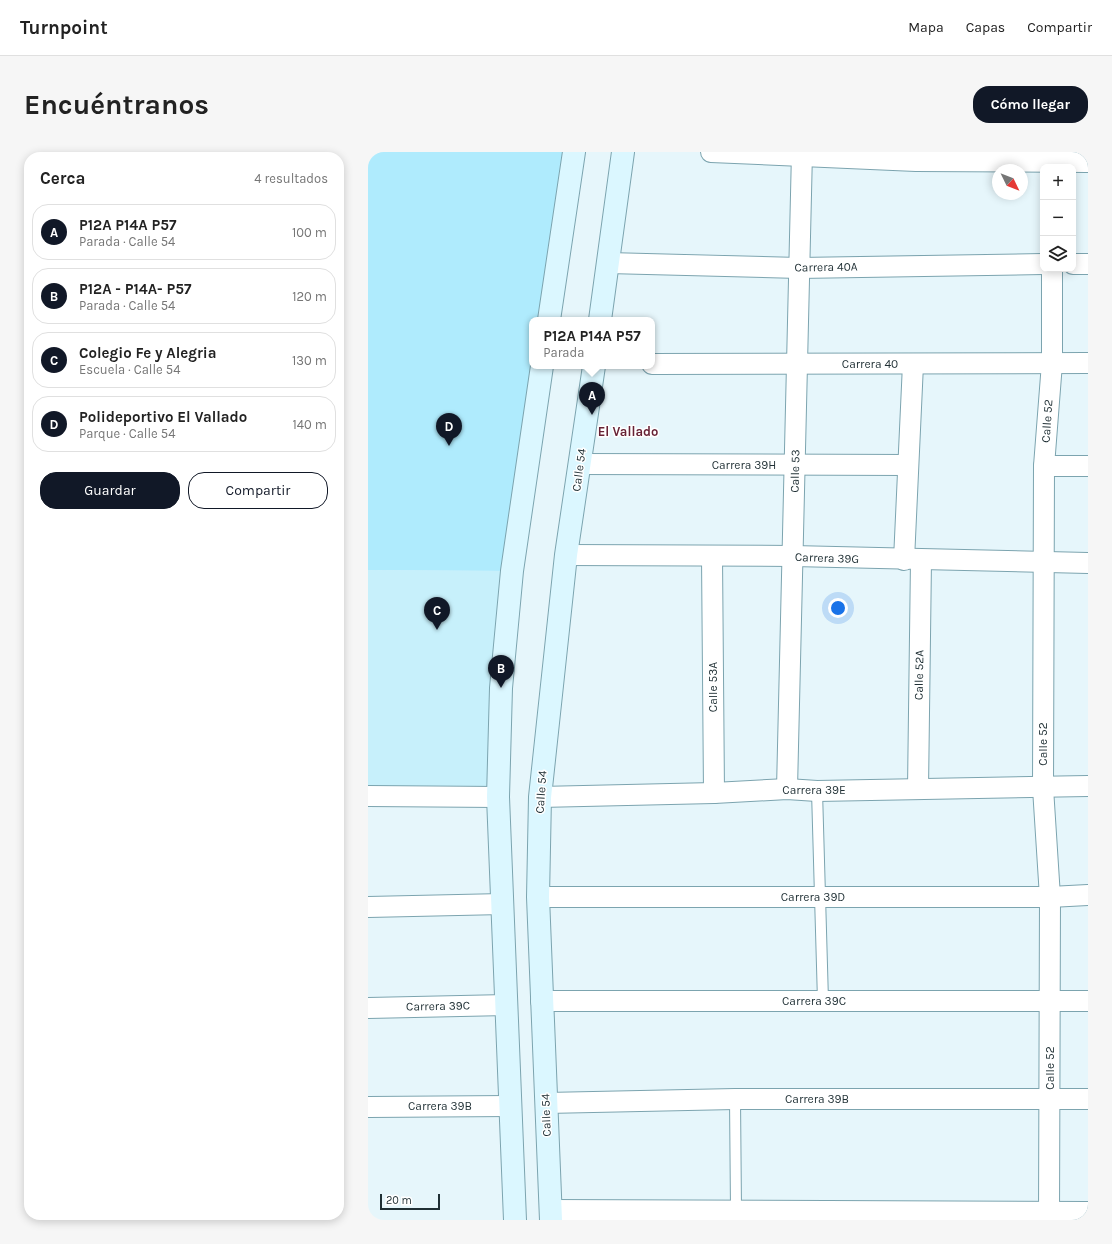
<!DOCTYPE html>
<html lang="es">
<meta charset="utf-8">
<style>
:root{--surface:#fff;--page:#f6f6f6;--text:#222;--muted:#767676;--line:#e0e0e0;--accent:#111827}
body{margin:0;font-family:Karla,sans-serif;background:var(--page);color:var(--text)}
.controls{position:absolute;right:12px;top:12px;display:grid;overflow:hidden;border-radius:8px;box-shadow:0 2px 10px #0003}
.controls button{width:36px;height:36px;display:grid;place-items:center;padding:0;border:0;border-bottom:1px solid var(--line);background:var(--surface);color:var(--text);font:20px sans-serif}
.compass{position:absolute;left:624px;top:12px;width:36px;height:36px;border-radius:50%;background:var(--surface);box-shadow:0 2px 10px #0003;rotate:133deg}
.scale{position:absolute;left:12px;bottom:10px;width:60px;box-sizing:border-box;padding-left:4px;border:2px solid #1f2f34;border-top:0;font-size:11px;line-height:14px;white-space:nowrap;color:#1f2f34;-webkit-text-stroke:3px #fff;paint-order:stroke}
.you{position:absolute;left:470px;top:456px;width:14px;height:14px;margin:-10px;border:3px solid #fff;border-radius:50%;background:#1a73e8;box-shadow:0 0 0 6px #1a73e833}
.badge{display:grid;place-items:center;width:26px;height:26px;border-radius:50%;background:var(--accent);color:#fff;font-size:13px;font-weight:700}
.pin{position:absolute;translate:-50% -33px;filter:drop-shadow(0 1px 2px #0008)}
.pin::after{content:'';position:absolute;top:21px;width:14px;height:12px;background:inherit;clip-path:polygon(0 0,100% 0,50% 100%)}
.popup{position:absolute;left:161px;top:165px;width:126px;height:52px;box-sizing:border-box;display:grid;place-content:center;border-radius:8px;background:var(--surface);filter:drop-shadow(0 1px 3px #0005);font-size:13px;white-space:nowrap;color:var(--muted)}
.popup b{font-size:15px;color:var(--text)}
.popup::after{content:'';position:absolute;left:50%;top:100%;margin-left:-8px;border:8px solid transparent;border-top-color:var(--surface)}
.list{margin:0;padding:0;list-style:none}
h2{display:flex;justify-content:space-between;align-items:center;height:52px;margin:0;padding:0 16px;font-size:17px}
h2 small{font-size:13px;font-weight:400;color:var(--muted)}
.list li{display:grid;grid-template-columns:26px 1fr auto;gap:12px;align-items:center;box-sizing:border-box;height:56px;margin:0 8px 8px;padding:0 8px;border:1px solid var(--line);border-radius:16px}
.list b{display:block;font-size:15px;white-space:nowrap}
.list p{margin:0;font-size:13px;white-space:nowrap;color:var(--muted)}
.list em{font-size:13px;font-style:normal;color:var(--muted)}
.actions{display:flex;gap:8px;padding:12px 16px}
.actions a{flex:1;padding:9px 0;border:1px solid var(--accent);border-radius:16px;text-align:center;font-size:14px;color:var(--accent)}
.actions .main{background:var(--accent);color:#fff}
.icon{flex:none;width:22px;height:22px;fill:none;stroke:currentColor;stroke-width:2;stroke-linecap:round;stroke-linejoin:round}
.map{position:relative;flex:none;width:720px;height:1068px;overflow:hidden;border-radius:16px}
header{display:flex;align-items:center;gap:24px;box-sizing:border-box;height:56px;padding:0 20px;background:var(--surface);border-bottom:1px solid var(--line)}
header strong{font-size:19px}
nav{display:flex;gap:22px;margin-inline-start:auto;font-size:14px}
.intro{display:flex;align-items:center;justify-content:space-between;box-sizing:border-box;height:96px;padding:0 24px}
h1{margin:0;font-size:28px}
.button{padding:10px 18px;border-radius:16px;background:var(--accent);color:#fff;font-size:14px;font-weight:700}
main{display:flex;gap:24px;padding:0 24px}
aside{flex:1;background:var(--surface);border-radius:16px;box-shadow:0 2px 10px #0003}
.map>svg:first-child{display:block}
.built{fill:#c7f0fb}
.green{fill:#afebfd}
.lines{fill:none;stroke-linecap:round;stroke-linejoin:round}
.lane-casing{stroke:#7ca4af;stroke-width:12}
.street-casing{stroke:#7ca4af;stroke-width:22}
.secondary-casing{stroke:#7ca4af;stroke-width:24}
.lane{stroke:#fff;stroke-width:10}
.street{stroke:#fff;stroke-width:20}
.secondary{stroke:#dbf7ff;stroke-width:22}
.labels{text-anchor:middle;dominant-baseline:central;stroke-width:3;stroke-linejoin:round;paint-order:stroke}
.street-label{font-size:12px;fill:#1f2f34;stroke:#fff}
.neighbourhood-label{font-size:13px;font-weight:bold;fill:#672235;stroke:#fff}
</style>
<header>
<strong>Turnpoint</strong>
<nav><a>Mapa</a><a>Capas</a><a>Compartir</a></nav>
</header>
<div class="intro"><h1>Encuéntranos</h1><a class="button">Cómo llegar</a></div>
<main>
<aside>
<h2>Cerca<small>4 resultados</small></h2>
<ul class="list">
<li><span class="badge">A</span><div><b>P12A P14A P57</b><p>Parada · Calle 54</p></div><em>100 m</em></li>
<li><span class="badge">B</span><div><b>P12A - P14A- P57</b><p>Parada · Calle 54</p></div><em>120 m</em></li>
<li><span class="badge">C</span><div><b>Colegio Fe y Alegria</b><p>Escuela · Calle 54</p></div><em>130 m</em></li>
<li><span class="badge">D</span><div><b>Polideportivo El Vallado</b><p>Parque · Calle 54</p></div><em>140 m</em></li>
</ul>
<div class="actions"><a class="main">Guardar</a><a>Compartir</a></div>
</aside>
<div class="map">
<svg width="720" height="1068" viewBox="0 0 720 1068">
<rect width="100%" height="100%" fill="#e6f6fb"/>
<!-- built -->
<polygon class="built" points="0,418 144,419 130,645 0,644"/>
<!-- green -->
<polygon class="green" points="0,0 206,0 181,168 164,168 164,214 144,419 0,418"/>
<g class="lines">
<defs>
<g id="lane">
<polyline points="449,639 455,849"/>
<polyline points="367,947 368,1058"/>
</g>
<g id="street">
<polyline points="343,0 548,9 720,10"/>
<polyline points="240,111 431,116 675,112"/>
<polyline points="705,112 720,112"/>
<polyline points="284,212 720,211"/>
<polyline points="212,312 540,313"/>
<polyline points="676,314 720,314"/>
<polyline points="198,403 425,404 720,411"/>
<polyline points="344,405 346,641"/>
<polyline points="536,408 545,212"/>
<polyline points="419,637 434,0"/>
<polyline points="550,637 553,408"/>
<polyline points="0,644 130,645"/>
<polyline points="172,645 346,641 419,637 449,639 720,634"/>
<polyline points="170,745 682,745 720,743"/>
<polyline points="0,755 135,752"/>
<polyline points="173,849 720,849"/>
<polyline points="0,856 139,853"/>
<polyline points="178,951 367,947 720,947"/>
<polyline points="0,955 143,954"/>
<polyline points="182,1058 720,1060"/>
<polyline points="681,1068 682,745 675,636 676,314 684,211 684,117"/>
</g>
<g id="secondary">
<polyline points="181,168 206,0"/>
<polyline points="232,168 255,0"/>
<polyline points="147,1068 130,645 133,536 144,419 174,214"/>
<polyline points="183,1068 170,745 172,645 198,403 226,214"/>
</g>
</defs>
<!-- lane casing -->
<use href="#lane" class="lane-casing"/>
<!-- street casing -->
<use href="#street" class="street-casing"/>
<!-- secondary casing -->
<use href="#secondary" class="secondary-casing"/>
<!-- lane -->
<use href="#lane" class="lane"/>
<!-- street -->
<use href="#street" class="street"/>
<!-- secondary -->
<use href="#secondary" class="secondary"/>
</g>
<g class="labels">
<!-- street labels -->
<g class="street-label">
<text transform="translate(458 115) rotate(-1)">Carrera 40A</text>
<text x="502" y="212">Carrera 40</text>
<text transform="translate(679 269) rotate(-86)">Calle 52</text>
<text x="376" y="313">Carrera 39H</text>
<text transform="translate(211 318) rotate(-82)">Calle 54</text>
<text transform="translate(427 319) rotate(-89)">Calle 53</text>
<text transform="translate(459 406) rotate(2)">Carrera 39G</text>
<text transform="translate(551 523) rotate(-89)">Calle 52A</text>
<text transform="translate(345 535) rotate(-90)">Calle 53A</text>
<text transform="translate(675 592) rotate(-90)">Calle 52</text>
<text x="446" y="638">Carrera 39E</text>
<text transform="translate(173 640) rotate(-86)">Calle 54</text>
<text x="445" y="745">Carrera 39D</text>
<text x="446" y="849">Carrera 39C</text>
<text transform="translate(70 854) rotate(-1)">Carrera 39C</text>
<text transform="translate(682 916) rotate(-90)">Calle 52</text>
<text x="449" y="947">Carrera 39B</text>
<text x="72" y="954">Carrera 39B</text>
<text transform="translate(178 963) rotate(-92)">Calle 54</text>
</g>
<!-- neighbourhood labels -->
<g class="neighbourhood-label">
<text x="260" y="279">El Vallado</text>
</g>
</g>
</svg>
<div class="controls">
<button>+</button>
<button>−</button>
<button><svg class="icon" aria-label="layers" viewBox="0 0 24 24"><path d="M12 4l9 5-9 5-9-5zM3 14l9 5 9-5"/></svg></button>
</div>
<svg class="compass" viewBox="-18 -18 36 36"><path d="M0-13l5 13h-10z" fill="#e53935"/><path d="M0 13l5-13h-10z" fill="#767676"/></svg>
<div class="scale">20 m</div>
<div class="you"></div>
<div class="pin badge" style="left:224px;top:263px">A</div>
<div class="popup"><b>P12A P14A P57</b>Parada</div>
<div class="pin badge" style="left:133px;top:536px">B</div>
<div class="pin badge" style="left:69px;top:478px">C</div>
<div class="pin badge" style="left:81px;top:294px">D</div>
</div>
</main>
